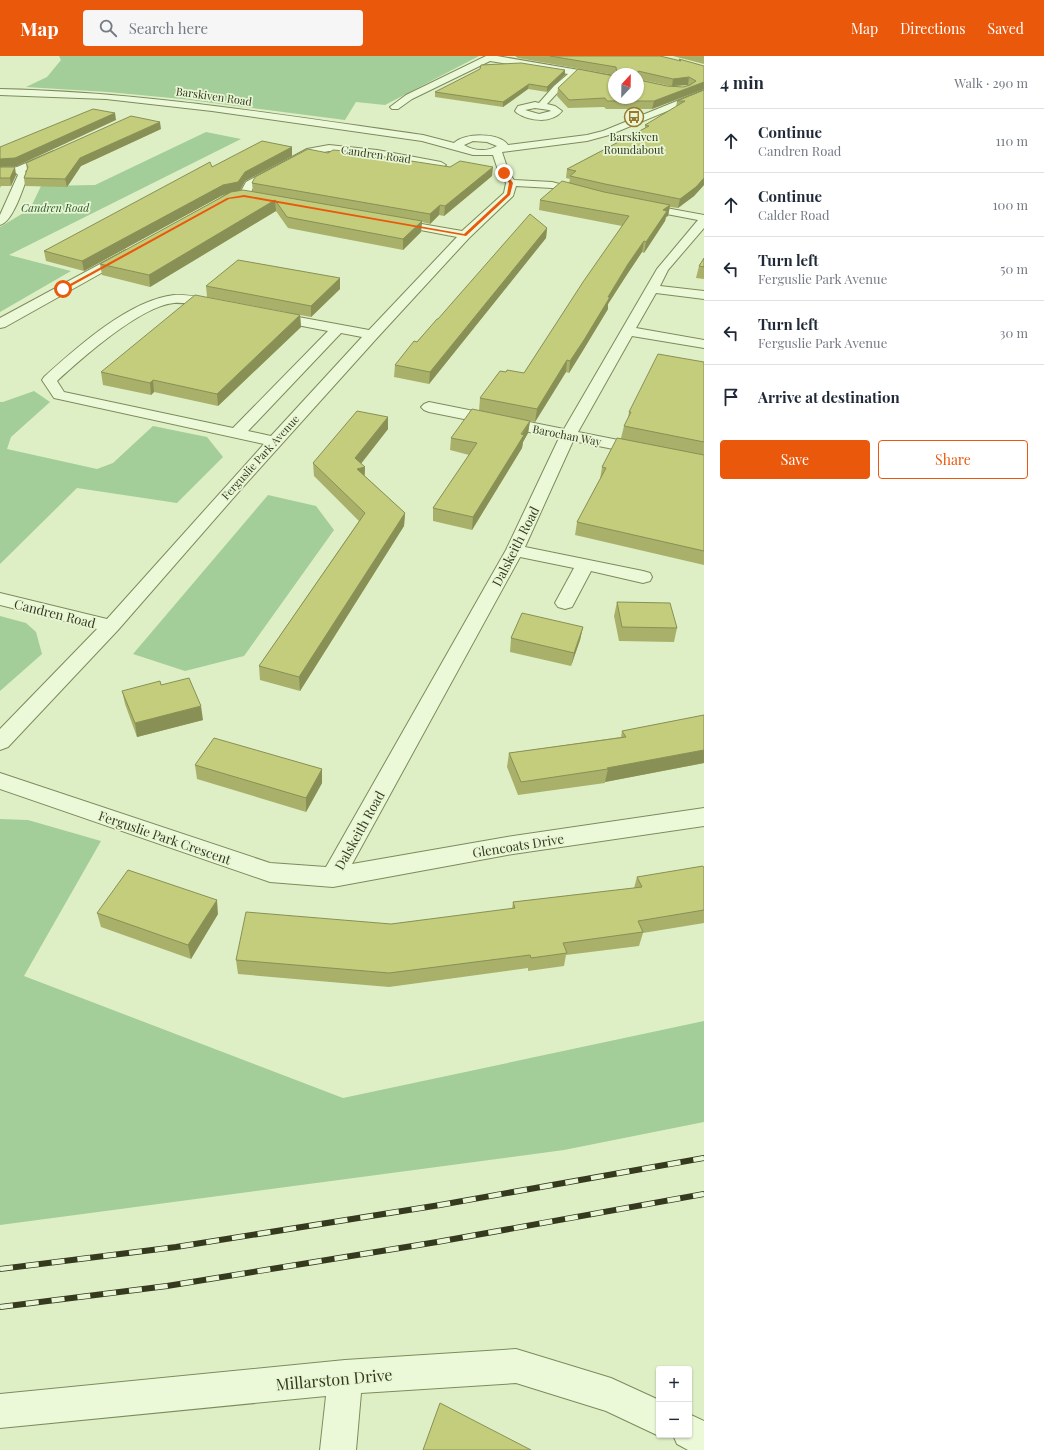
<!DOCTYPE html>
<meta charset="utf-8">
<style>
:root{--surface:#fff;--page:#f6f6f7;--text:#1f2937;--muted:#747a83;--line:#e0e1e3;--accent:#ea580c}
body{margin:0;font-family:"Playfair Display",serif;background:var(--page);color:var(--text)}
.controls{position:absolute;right:12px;bottom:12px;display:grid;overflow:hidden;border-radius:4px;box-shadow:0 1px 3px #0004}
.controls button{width:36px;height:36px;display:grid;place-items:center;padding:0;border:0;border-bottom:1px solid var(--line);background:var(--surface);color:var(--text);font:20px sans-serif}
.compass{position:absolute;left:608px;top:12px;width:36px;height:36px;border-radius:50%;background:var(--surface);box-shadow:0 1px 3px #0004;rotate:22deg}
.stop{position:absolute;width:12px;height:12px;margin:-9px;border:3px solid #ea580c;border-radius:50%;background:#fff}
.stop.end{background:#ea580c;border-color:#fff;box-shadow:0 1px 4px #0008}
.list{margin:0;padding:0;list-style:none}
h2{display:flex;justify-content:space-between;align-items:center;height:52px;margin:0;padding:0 16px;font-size:17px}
h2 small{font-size:13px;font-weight:400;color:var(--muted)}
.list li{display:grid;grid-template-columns:26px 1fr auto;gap:12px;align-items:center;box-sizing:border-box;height:64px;padding:0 16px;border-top:1px solid var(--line)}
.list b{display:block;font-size:15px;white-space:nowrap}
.list p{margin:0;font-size:13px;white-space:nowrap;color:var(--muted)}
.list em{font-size:13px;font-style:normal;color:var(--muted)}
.actions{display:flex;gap:8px;padding:12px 16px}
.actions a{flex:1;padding:9px 0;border:1px solid var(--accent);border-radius:4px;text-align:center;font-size:14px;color:var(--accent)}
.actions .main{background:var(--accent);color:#fff}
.icon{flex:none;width:22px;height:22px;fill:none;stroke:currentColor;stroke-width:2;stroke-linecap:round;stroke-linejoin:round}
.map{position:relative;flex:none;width:704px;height:1394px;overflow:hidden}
header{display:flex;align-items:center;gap:24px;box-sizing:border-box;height:56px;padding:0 20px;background:var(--accent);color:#fff}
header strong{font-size:19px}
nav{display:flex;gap:22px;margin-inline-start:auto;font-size:14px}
.search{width:280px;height:36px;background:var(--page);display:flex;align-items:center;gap:10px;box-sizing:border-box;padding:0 14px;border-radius:4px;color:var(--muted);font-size:15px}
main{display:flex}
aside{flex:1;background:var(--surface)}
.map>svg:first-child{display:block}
.green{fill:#a3cd99}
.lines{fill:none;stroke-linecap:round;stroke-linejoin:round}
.minor-casing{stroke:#7f8a5b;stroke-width:2}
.minor{fill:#ecf9d9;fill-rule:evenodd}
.rail-casing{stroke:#353a1f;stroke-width:6}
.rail{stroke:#e8f6d5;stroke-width:4.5;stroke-dasharray:13;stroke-linecap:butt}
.wall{fill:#a8b06a;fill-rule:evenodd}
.shaded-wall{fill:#889056}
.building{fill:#c3cd7b;stroke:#889056;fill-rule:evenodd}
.route{fill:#ea580c}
.labels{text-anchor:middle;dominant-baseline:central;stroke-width:3.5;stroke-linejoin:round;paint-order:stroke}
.far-street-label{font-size:11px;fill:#353a1f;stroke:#e8f6d5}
.far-poi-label{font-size:11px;fill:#353a1f;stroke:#e8f6d5}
.far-park-label{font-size:11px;font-style:italic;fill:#285725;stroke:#e8f6d5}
.street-label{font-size:13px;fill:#353a1f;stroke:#e8f6d5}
.near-street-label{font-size:16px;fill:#353a1f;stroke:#e8f6d5}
</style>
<header>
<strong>Map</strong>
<div class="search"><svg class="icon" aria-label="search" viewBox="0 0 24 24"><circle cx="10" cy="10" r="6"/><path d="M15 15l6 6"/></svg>Search here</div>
<nav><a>Map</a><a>Directions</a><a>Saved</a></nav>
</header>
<main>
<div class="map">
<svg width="704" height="1394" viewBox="0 0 704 1394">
<rect width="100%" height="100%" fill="#deefc5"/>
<!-- green -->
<g class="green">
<polygon points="59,0 479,0 385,49 356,46 345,64 182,43 108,36 26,31 47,21 61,4"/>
<polygon points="206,76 241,83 9,199 71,215 0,256 0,171 30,153 41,130 95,129"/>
<polygon points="34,335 50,346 11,381 7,393 97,413 113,407 153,370 207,381 223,401 177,447 77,432 0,508 0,346 3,346"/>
<polygon points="268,439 316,450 334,474 244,600 185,615 133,598"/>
<polygon points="0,560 26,567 36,576 42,598 0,635"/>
<polygon points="0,763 28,764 101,785 24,920 343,1042 704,965 704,1066 564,1094 0,1169"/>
</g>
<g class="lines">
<defs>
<g id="minor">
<path d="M486 0H497L614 20V26L577 19 560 34 547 48 555 50 562 55C552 68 529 65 517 57L515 55 518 50 535 46 539 47 554 30 568 18 490 5 412 43 398 53H392L390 51 406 39ZM535 52 549 54 551 55 539 58 525 54Z"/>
<path d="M0 33C143 36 281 59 423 79L454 87C464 77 499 76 508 89L587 79 603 75 704 34V40L609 79 587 85 502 96 509 117 514 124 552 126 590 136 592 138 586 141 552 132 516 130 513 140 469 182 377 282 242 432 118 574 8 691 0 694V673L97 573 0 549V537L107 563 264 388 54 342 42 324 44 321C76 292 129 244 174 239 189 238 207 243 222 246L224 249 222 252 217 253C203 251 188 246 174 247 141 250 82 302 57 325L64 336 233 372 328 275 266 263 264 260 266 257 271 256 369 274 457 181 389 168 387 166 389 164 393 163 462 175 504 137 506 127 499 117 493 99H473L422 85 212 55 106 43 0 39ZM473 85 487 86 497 90C487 96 474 95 464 89ZM341 277 362 281 271 380 248 375Z"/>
<polygon points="329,89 377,94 441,106 446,109 441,112 377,100 329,95 314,98 254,130 248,142 231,145 221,149 215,146 224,140 240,137 246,126 307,93"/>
<path d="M54 95 59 98 58 100 25 115 28 119C23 132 13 166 0 169V159L18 119 16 117 0 118V112L17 111Z"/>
<polygon points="639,147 704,159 704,172 668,214 660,230 704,235 704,243 656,237 636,272 704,284 704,292 632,280 578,376 704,401 704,411 573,385 525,491 643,515 650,517 652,521 650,525 643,527 591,515 572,551 565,553 558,551 555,547 574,512 520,501 352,808 507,781 704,752 704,770 507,799 333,831 270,826 0,733 0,717 270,807 326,811 506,494 559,382 429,356 424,354 421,351 424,348 429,346 564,373 657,213 698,164 635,152 633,150 635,148"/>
<polygon points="126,194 130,195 132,198 130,201 5,271 0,272 0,262"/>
<polygon points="516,1293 611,1322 659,1344 659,1379 660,1379 659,1380 606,1355 516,1327 361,1337 356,1394 320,1394 326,1340 0,1372 0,1338 345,1304"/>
<polygon points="689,1358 704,1365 704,1394 688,1394 677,1388 673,1379 689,1379"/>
</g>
</defs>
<!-- minor casing -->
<use href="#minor" class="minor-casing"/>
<!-- minor -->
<use href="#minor" class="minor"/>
<defs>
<g id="rail">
<polyline points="0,1213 176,1191 440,1149 704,1102"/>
<polyline points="0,1251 167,1230 437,1186 704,1138"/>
</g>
</defs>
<!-- rail casing -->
<use href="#rail" class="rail-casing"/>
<!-- rail -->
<use href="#rail" class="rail"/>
</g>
<!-- wall -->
<g class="wall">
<path d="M515 0H660L679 5V3L704 10V33L652 53H606L604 51 568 52 557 40 558 32 614 20 638 18H614V19L518 2ZM639 23 670 30H667ZM688 29H689L683 31 674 30Z"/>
<polygon points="673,0 704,0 704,8"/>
<polygon points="565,14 565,19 547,36 528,33 503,51 435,41 435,36"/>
<polygon points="704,34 704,129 694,140 678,152 670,151 668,160 666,161 665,165 644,197 642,196 626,220 608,248 608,253 582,296 569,317 566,316 535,366 479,355 480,342 506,316 524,317 622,170 539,154 540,144 569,127 570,123 566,122 567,113 645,72 645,69 676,51 677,45"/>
<polygon points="161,73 81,110 67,131 25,130 24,122 27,114 26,107"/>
<polygon points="292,91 292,100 245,125 240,135 253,136 252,127 328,97 492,120 444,160 439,159 430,168 422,166 421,176 403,194 288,172 276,155 150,231 102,219 100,208 227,138 223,139 84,215 46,205 44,195 212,111"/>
<polygon points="0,111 16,119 11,130 1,130 0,132"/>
<polygon points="547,172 546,182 429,328 394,321 395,309 438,263"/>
<polygon points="704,202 704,223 696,222 699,210"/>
<polygon points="340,222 340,233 311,261 300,259 301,271 218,350 154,336 151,339 103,329 101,316 286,256 207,241 206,230"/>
<polygon points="704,306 704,509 575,479 577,466 600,423 602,411 621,382 624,370 628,362 629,356"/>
<polygon points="388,361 388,373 361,408 365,411 365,420 405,457 404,470 300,635 260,624 259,610 359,465 314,420 313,407"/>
<polygon points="530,365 528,377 523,386 522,392 472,474 433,465 433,452 469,399 450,394 451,382"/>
<polygon points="617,546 677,572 674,586 619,585 614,560"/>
<polygon points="583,571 580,584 571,610 510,596 511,582"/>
<polygon points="122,635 203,664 137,681 125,648"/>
<polygon points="704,659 704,707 605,726 605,727 518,739 507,711 509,697 621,681 622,675"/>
<polygon points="195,709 322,713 322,727 306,756 197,723"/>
<polygon points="704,812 704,867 643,877 639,890 566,899 564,910 528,915 528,912 389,931 238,918 236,904 391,868 512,853 513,846 634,832 637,821"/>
<polygon points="97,857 218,858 191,903 101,871"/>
</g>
<!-- shaded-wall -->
<g class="shaded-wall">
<polygon points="565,14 565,19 547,36 547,31"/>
<polygon points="689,21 688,29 672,30 673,23"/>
<polygon points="704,26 704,33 652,53 654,45"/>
<polygon points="529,28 528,33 503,51 503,46"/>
<polygon points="115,57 116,64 17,110 0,111 0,103"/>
<polygon points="160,66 161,73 81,110 67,131 65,123 80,102"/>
<polygon points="292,91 292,100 245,125 239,136 223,139 84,215 82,205 245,116"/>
<polygon points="15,111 16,119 11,130 10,122"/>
<polygon points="493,111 492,120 444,160 445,150"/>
<polygon points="704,122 704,129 694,140 678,152 680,143"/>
<polygon points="275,144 276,155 150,231 149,219"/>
<polygon points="440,149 439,159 430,168 430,158"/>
<polygon points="670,149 668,160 666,161 665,165 644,197 646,186 663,154"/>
<polygon points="422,165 421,176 403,194 403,183"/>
<polygon points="547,172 546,182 429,328 430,316"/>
<polygon points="644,185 642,196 626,220 608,248 608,253 582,296 569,317 570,305 608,241 628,208"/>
<polygon points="340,222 340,233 311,261 311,250"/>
<polygon points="300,259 301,271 218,350 217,338"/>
<polygon points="567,304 566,316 535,366 537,353"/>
<polygon points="153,324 154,336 151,339 150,327"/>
<polygon points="388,361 388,373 355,415 355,402"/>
<polygon points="530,365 528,377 523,386 522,392 472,474 473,461"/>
<polygon points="365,411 364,424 357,413"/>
<polygon points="405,457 404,470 300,635 299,621"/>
<polygon points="583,571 580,584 571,610 574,597"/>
<polygon points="201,650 203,664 137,681 135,667"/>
<polygon points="704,694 704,707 605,726 608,713 607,712"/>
<polygon points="322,713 322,727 306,756 306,742"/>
<polygon points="217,844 218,858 191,903 188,889"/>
</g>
<!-- building -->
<g class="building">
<path d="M550 0H660L681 5 679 3 704 10V26L654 45H607L605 42 569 44 558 32 578 13 614 20V42H638V18H617L616 11ZM638 15 673 23 689 21 696 25 690 29 683 31 667 30 639 24Z"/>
<polygon points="521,7 565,14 547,31 529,28 503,46 435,36 480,13 481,9"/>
<polygon points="704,34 704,122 696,131 680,143 605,128 570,120 576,115 567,113 649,70 645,69 685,45 677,45"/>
<polygon points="93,53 115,57 15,102 0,103 0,91"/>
<polygon points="131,60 160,66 80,102 65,123 24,122 28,111 26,107"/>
<polygon points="262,85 292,91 245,116 238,126 223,129 82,205 44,195 210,106 212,111"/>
<polygon points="308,93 328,97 333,94 346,95 450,111 460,105 493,111 445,150 440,149 430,158 252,127 255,121"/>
<polygon points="0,111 15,111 10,122 0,122"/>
<polygon points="562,125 604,136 670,149 663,154 667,155 646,186 644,185 628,208 608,241 610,241 584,284 570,305 567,304 537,353 480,342 500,315 506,316 507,314 524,317 583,226 629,160 540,144"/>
<polygon points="243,134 422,165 403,183 287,161 275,144 149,219 100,208 231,136"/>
<polygon points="530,158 547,172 430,316 395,309 414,285 417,286 437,263 438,263"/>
<polygon points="704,202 704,211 699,210"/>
<polygon points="238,204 340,222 311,250 206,230"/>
<polygon points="195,239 300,259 217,338 153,324 150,327 101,316"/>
<polygon points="658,298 704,306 704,386 624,370 631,356 629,356"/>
<polygon points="472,353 530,365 521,378 524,379 473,461 433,452 477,387 451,382"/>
<polygon points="357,355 388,361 355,402 365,411 357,413 405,457 299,621 259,610 365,457 313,407"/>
<polygon points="617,382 704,399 704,495 577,466 606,412 602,411"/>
<polygon points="617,546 670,547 677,572 622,571"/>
<polygon points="522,557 583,571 574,597 511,582"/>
<polygon points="189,622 201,650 135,667 122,635 160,625 161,629"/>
<polygon points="704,659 704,694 607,712 608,713 521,726 509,697 626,681 622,675"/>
<polygon points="214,682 322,713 306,742 195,709"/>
<polygon points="703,810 704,812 704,854 638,865 643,876 563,887 567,897 531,902 530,899 389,917 236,904 246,856 391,868 515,852 513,846 642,831 637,821"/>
<polygon points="128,814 217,844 188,889 97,857"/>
<polygon points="440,1347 531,1394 423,1394"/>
</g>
<!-- route -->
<polygon class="route" points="505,116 513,127 510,139 466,180 244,141 229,143 64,234 61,233 227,142 244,139 464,178 507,138 509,127 503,117"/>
<!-- icons -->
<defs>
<symbol id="bus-ring" viewBox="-11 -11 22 22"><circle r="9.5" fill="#e8f6d5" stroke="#99772b" stroke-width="1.5"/><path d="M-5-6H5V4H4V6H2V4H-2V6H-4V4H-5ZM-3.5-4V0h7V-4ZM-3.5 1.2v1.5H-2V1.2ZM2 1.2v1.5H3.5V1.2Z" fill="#99772b"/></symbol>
</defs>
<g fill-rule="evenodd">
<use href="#bus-ring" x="623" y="50" width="22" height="22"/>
</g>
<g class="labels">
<!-- far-street labels -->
<g class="far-street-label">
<text transform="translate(214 40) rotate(8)">Barskiven Road</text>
<text transform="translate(376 98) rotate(8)">Candren Road</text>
<text transform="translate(567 379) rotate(11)">Barochan Way</text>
<text transform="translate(260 401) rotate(-48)">Ferguslie Park Avenue</text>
</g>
<!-- far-poi labels -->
<g class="far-poi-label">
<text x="634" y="80">Barskiven<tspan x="634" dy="13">Roundabout</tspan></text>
</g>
<!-- far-park labels -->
<g class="far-park-label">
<text x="55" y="151">Candren Road</text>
</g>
<!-- street labels -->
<g class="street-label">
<text transform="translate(515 490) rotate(-63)">Dalskeith Road</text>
<text transform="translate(55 557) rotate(14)">Candren Road</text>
<text transform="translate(359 774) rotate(-61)">Dalskeith Road</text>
<text transform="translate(165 781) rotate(19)">Ferguslie Park Crescent</text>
<text transform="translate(518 789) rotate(-9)">Glencoats Drive</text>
</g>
<!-- near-street labels -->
<g class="near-street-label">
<text transform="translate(334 1323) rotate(-5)">Millarston Drive</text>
</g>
</g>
</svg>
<div class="controls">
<button>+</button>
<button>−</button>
</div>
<svg class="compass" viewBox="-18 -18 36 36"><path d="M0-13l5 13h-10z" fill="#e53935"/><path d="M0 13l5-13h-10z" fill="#747a83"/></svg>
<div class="stop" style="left:63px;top:233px"></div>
<div class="stop end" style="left:504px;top:117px"></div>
</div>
<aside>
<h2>4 min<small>Walk · 290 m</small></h2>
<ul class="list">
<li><svg class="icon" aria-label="ahead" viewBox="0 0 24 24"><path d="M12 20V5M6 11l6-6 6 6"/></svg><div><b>Continue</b><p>Candren Road</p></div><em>110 m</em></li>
<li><svg class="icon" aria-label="ahead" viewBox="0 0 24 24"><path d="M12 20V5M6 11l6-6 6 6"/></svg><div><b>Continue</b><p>Calder Road</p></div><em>100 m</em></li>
<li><svg class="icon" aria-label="left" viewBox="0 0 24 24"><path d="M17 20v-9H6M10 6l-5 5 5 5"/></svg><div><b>Turn left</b><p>Ferguslie Park Avenue</p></div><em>50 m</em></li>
<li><svg class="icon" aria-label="left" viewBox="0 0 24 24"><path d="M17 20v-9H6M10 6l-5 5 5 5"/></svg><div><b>Turn left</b><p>Ferguslie Park Avenue</p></div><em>30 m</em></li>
<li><svg class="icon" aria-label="arrive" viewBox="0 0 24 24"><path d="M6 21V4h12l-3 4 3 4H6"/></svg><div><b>Arrive at destination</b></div></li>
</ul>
<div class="actions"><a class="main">Save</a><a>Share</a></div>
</aside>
</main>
